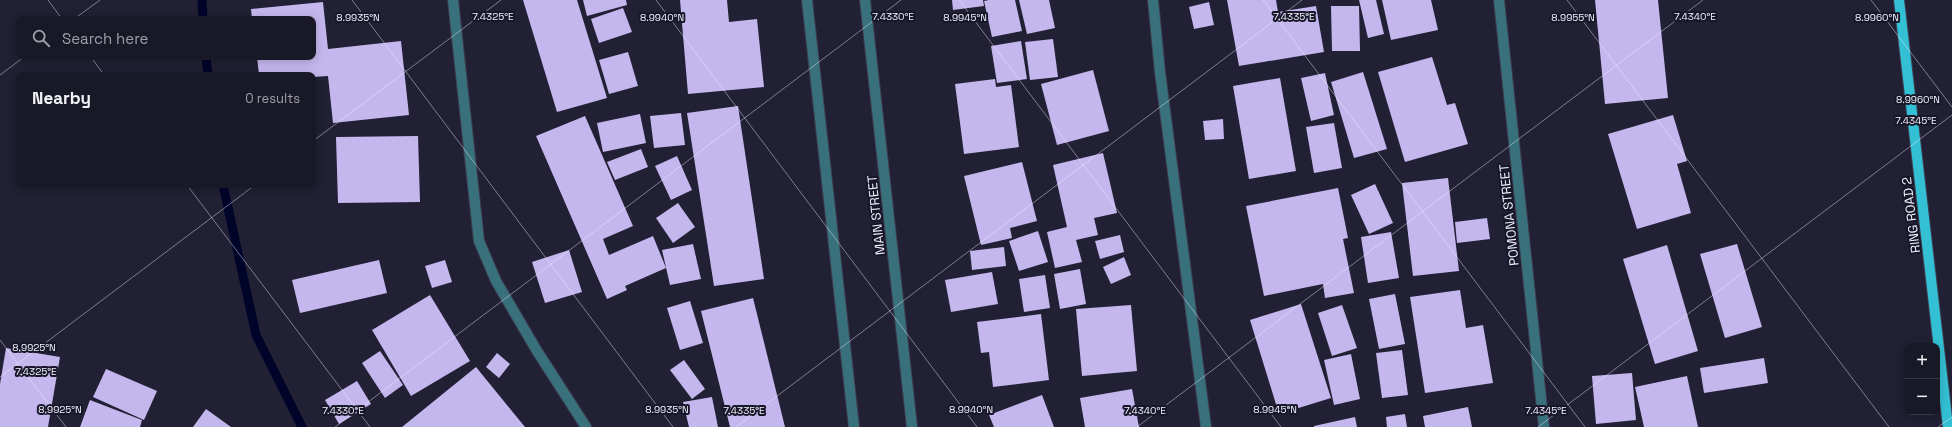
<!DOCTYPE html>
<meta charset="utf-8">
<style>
:root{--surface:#191827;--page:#262533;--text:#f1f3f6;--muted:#9fa0a7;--line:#373744}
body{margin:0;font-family:"Space Grotesk",sans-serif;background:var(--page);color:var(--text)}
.controls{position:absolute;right:12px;bottom:12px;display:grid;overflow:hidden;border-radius:8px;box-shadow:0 2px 10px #0003}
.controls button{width:36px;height:36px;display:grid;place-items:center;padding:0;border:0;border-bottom:1px solid var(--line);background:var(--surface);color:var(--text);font:20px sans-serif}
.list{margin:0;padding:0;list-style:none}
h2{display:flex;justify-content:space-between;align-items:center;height:52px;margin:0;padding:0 16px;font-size:17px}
h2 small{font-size:13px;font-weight:400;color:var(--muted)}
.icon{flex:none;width:22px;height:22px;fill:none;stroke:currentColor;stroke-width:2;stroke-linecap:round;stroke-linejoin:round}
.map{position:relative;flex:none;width:1952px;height:427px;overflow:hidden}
.search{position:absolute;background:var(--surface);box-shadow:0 2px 10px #0003;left:16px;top:16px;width:300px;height:44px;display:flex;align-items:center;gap:10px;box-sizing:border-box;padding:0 14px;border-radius:8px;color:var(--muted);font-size:15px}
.panel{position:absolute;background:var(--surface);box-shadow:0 2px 10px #0003;left:16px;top:72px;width:300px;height:116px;border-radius:8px}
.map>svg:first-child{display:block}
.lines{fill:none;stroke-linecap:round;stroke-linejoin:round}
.stream{stroke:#000429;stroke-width:9}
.building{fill:#c4b7ee}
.minor-casing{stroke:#3e3d50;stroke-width:12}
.major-casing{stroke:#3e3d50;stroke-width:12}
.minor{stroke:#38717b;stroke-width:10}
.major{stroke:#33c0d5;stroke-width:10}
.ticks{fill:none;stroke:#f2f2fe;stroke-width:1;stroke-opacity:0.45}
.labels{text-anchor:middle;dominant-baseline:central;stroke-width:4;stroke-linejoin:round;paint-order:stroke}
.street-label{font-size:13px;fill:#f2f2fe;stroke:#18172a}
.ticks-label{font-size:10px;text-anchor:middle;fill:#f2f2fe;stroke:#18172a;stroke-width:4;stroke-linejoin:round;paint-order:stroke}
</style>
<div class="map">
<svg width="1952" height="427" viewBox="0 0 1952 427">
<rect width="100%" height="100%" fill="#212034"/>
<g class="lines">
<!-- stream -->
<g class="stream">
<polyline points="202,0 203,19"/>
<polyline points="206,57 208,75"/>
<polyline points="223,185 256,335 302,427"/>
</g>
</g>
<!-- building -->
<g class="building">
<polygon points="523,0 577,0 607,98 557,112"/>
<polygon points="583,0 626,0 627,5 587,16"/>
<polygon points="680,0 727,0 729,22 757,19 764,87 688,94"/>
<polygon points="952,0 983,0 984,6 953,10"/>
<polygon points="989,0 1015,0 1022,31 992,37 984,1"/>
<polygon points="1019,0 1049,0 1055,28 1027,34"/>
<polygon points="1227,0 1276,0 1278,12 1316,6 1324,52 1239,66"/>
<polygon points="1359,0 1376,0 1384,34 1368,38"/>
<polygon points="1382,0 1431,0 1438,30 1391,40"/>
<polygon points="1595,0 1658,0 1668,98 1605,104"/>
<polygon points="323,2 328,49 401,41 409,115 333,123 328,76 313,77 313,75 259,75 257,57 313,57 313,19 252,19 251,9"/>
<polygon points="1209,2 1214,25 1194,29 1189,7"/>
<polygon points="1331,6 1359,6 1360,51 1332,51"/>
<polygon points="623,8 632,32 599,43 591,19"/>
<polygon points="1053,39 1058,77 1030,80 1025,42"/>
<polygon points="1021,41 1027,79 997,83 991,46"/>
<polygon points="628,52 638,86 609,94 599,60"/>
<polygon points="1432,57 1447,105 1455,103 1468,144 1405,162 1378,72"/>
<polygon points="1093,70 1109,131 1057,145 1041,84"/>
<polygon points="1363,72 1387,149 1354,158 1331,82"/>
<polygon points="1325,73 1334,115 1311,121 1301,78"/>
<polygon points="1280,78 1296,171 1249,179 1233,86"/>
<polygon points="995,79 996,87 1011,85 1019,147 964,154 955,84"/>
<polygon points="738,106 764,279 714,286 687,113"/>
<polygon points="681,113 685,145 654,148 650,116"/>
<polygon points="640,114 646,143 603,152 597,123"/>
<polygon points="1673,115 1687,161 1677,164 1691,213 1637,229 1608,134"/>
<polygon points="585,116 633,226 603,239 609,255 653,236 666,268 625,286 627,290 607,299 536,136"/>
<polygon points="1223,119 1224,139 1205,140 1203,121"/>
<polygon points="1334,123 1342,168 1314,173 1306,127"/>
<polygon points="418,136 420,202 338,203 336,137"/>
<polygon points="641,149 648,167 615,180 607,162"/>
<polygon points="1103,153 1117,213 1094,218 1098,235 1076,240 1082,262 1055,268 1047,232 1067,227 1053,165"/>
<polygon points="677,156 692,190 671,200 655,166"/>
<polygon points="1022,162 1037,221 1010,228 1012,238 981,245 964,176"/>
<polygon points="1448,178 1459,271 1413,276 1402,183"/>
<polygon points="1375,184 1393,223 1369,234 1351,195"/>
<polygon points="1338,188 1348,238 1343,239 1354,293 1325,298 1323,284 1264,296 1246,206"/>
<polygon points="678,203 695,227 673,243 656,218"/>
<polygon points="1487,218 1490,239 1457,243 1455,222"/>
<polygon points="1038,231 1048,262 1019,271 1009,241"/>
<polygon points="1391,232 1399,278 1368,283 1361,237"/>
<polygon points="1120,235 1124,252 1100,259 1095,241"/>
<polygon points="693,244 701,279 670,285 662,250"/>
<polygon points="1737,244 1762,327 1725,338 1700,254"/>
<polygon points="1667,245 1698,351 1655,364 1623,259"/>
<polygon points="1004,247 1006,266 972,270 970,251"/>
<polygon points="569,250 582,292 545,303 532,262"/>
<polygon points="1124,257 1131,275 1111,284 1103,267"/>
<polygon points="379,260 387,293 300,313 292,280"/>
<polygon points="445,260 452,282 432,288 425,266"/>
<polygon points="1080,269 1086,304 1060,309 1054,274"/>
<polygon points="992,272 998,304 951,312 945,280"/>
<polygon points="1045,275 1050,308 1024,312 1019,279"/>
<polygon points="1460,290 1466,328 1483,325 1493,383 1425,393 1410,297"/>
<polygon points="1395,294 1405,344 1379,349 1369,299"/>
<polygon points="430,295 470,361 411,396 372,330"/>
<polygon points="753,298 785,427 730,427 701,311"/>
<polygon points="690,301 703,343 680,350 667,308"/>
<polygon points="1301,304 1331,398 1279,414 1250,320"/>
<polygon points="1131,305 1137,371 1082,376 1076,309"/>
<polygon points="1342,305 1357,348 1332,356 1318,313"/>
<polygon points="1041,314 1049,380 993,387 989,352 981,353 977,322"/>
<polygon points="6,348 60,357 48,427 0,427 0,384"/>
<polygon points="1402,350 1408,395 1382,398 1376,353"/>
<polygon points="380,351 403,385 385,398 362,363"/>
<polygon points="497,353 510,364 499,378 486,367"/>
<polygon points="1351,354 1360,399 1334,405 1324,360"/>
<polygon points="1764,358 1768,383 1704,393 1700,368"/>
<polygon points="684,360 705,389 692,399 670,370"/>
<polygon points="476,367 525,427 402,427"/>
<polygon points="106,369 157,391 144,420 93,397"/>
<polygon points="1632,373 1636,420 1596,424 1592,376"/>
<polygon points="1687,376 1698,427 1644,427 1635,387"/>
<polygon points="357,381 371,404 339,424 325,400"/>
<polygon points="1132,389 1139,427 1085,427 1080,398"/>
<polygon points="1042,395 1054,427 994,427 989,415"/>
<polygon points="712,397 718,427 689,427 683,402"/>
<polygon points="90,400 142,420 140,427 80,427"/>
<polygon points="1468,407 1472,427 1425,427 1423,416"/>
<polygon points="206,409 231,427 193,427"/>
<polygon points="1405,414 1407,427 1387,427 1386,417"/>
<polygon points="1355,417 1357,427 1314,427 1314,426"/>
</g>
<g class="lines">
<defs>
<g id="minor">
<polyline points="453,0 479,241 496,281 537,351 586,427"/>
<polyline points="807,0 854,427"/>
<polyline points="865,0 912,427"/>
<polyline points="1153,0 1160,72 1206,427"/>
<polyline points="1499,0 1544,427"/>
</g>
<polyline id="major" points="1899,0 1948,427"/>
</defs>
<!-- minor casing -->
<use href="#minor" class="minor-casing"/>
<!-- major casing -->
<use href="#major" class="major-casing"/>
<!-- minor -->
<use href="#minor" class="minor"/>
<!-- major -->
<use href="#major" class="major"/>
</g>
<!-- ticks -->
<path class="ticks" d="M48 0 62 19M352 0 673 427M656 0 977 427M959 0 1281 427M1263 0 1585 427M1567 0 1889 427M1871 0 1952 107M74 19 100 0M91 57 104 75M0 75 24 57M313 141 501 0M187 185 370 427M0 340 66 427M0 377 255 185M335 427 901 0M736 427 1302 0M1137 427 1703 0M1538 427 1952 115M1938 427 1952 417"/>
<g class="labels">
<!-- street labels -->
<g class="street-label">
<text transform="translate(876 215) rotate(-96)">MAIN STREET</text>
<text transform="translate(1509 215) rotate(-96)">POMONA STREET</text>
<text transform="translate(1911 215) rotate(-97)">RING ROAD 2</text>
</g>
</g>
<g class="ticks-label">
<text x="493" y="20">7.4325°E</text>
<text x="893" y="20">7.4330°E</text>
<text x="1294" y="20">7.4335°E</text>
<text x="1695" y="20">7.4340°E</text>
<text x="358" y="21">8.9935°N</text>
<text x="662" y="21">8.9940°N</text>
<text x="965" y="21">8.9945°N</text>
<text x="1573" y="21">8.9955°N</text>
<text x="1877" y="21">8.9960°N</text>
<text x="1918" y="103">8.9960°N</text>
<text x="1916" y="124">7.4345°E</text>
<text x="34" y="351">8.9925°N</text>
<text x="36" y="375">7.4325°E</text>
<text x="60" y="413">8.9925°N</text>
<text x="667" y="413">8.9935°N</text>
<text x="971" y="413">8.9940°N</text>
<text x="1275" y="413">8.9945°N</text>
<text x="343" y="414">7.4330°E</text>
<text x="744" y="414">7.4335°E</text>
<text x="1145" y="414">7.4340°E</text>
<text x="1546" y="414">7.4345°E</text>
</g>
</svg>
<div class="controls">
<button>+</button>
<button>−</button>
</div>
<div class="search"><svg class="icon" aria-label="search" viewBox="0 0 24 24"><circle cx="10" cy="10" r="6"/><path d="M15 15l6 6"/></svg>Search here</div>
<section class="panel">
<h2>Nearby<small>0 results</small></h2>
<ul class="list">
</ul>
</section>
</div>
